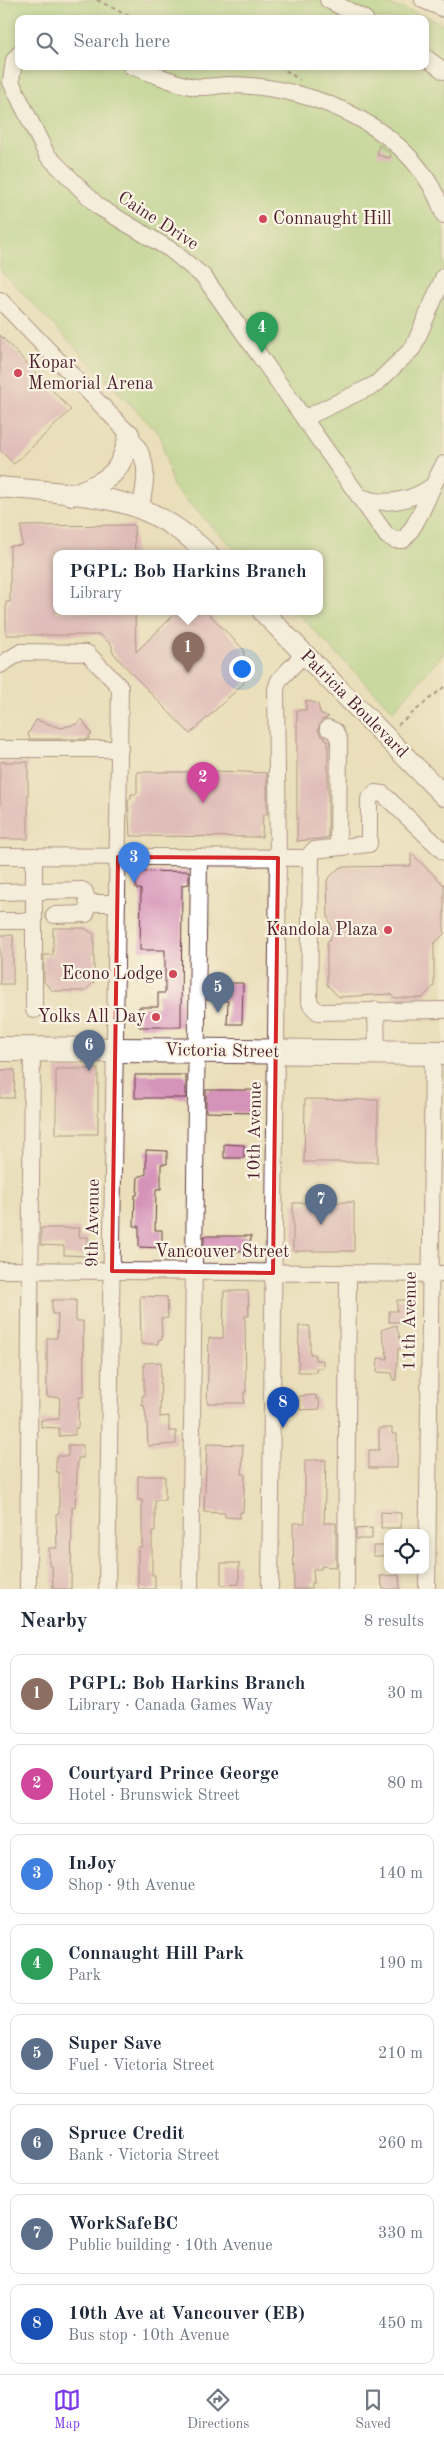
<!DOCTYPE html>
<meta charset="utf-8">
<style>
:root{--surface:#fff;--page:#f2f2f3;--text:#1f2937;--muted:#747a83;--line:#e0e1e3;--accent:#7c3aed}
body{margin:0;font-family:"Old Standard TT",serif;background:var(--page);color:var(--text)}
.controls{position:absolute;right:15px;bottom:15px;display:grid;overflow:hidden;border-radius:10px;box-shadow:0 2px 8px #0003}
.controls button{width:45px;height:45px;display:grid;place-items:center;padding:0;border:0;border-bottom:1px solid var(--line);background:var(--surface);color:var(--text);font:25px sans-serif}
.you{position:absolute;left:241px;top:668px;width:18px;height:18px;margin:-12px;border:4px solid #fff;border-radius:50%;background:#1a73e8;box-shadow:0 0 0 8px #1a73e833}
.badge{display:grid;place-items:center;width:32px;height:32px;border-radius:50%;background:var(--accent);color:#fff;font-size:16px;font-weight:700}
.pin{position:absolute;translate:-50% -41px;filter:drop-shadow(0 1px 2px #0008)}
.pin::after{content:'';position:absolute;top:26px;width:18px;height:15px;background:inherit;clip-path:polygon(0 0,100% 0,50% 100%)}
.popup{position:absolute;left:53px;top:550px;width:270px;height:65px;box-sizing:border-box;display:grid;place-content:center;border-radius:10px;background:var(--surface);filter:drop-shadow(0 1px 4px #0005);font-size:16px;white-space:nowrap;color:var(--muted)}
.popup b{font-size:19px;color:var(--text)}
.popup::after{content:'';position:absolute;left:50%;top:100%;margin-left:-10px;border:10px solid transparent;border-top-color:var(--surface)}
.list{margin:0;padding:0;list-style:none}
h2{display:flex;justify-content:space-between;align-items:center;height:65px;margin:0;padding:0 20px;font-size:21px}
h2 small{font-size:16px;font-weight:400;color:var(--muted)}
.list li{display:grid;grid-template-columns:32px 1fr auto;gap:15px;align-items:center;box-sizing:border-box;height:80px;margin:0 10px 10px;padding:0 10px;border:1px solid var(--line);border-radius:10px}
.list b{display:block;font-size:19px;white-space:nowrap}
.list p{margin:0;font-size:16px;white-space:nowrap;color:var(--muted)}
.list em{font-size:16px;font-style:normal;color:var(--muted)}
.icon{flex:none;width:28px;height:28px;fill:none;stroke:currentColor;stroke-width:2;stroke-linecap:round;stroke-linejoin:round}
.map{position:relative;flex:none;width:444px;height:1589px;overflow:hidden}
.search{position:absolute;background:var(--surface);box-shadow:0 2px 8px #0003;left:15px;right:15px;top:15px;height:55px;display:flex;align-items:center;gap:12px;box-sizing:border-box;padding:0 18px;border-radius:10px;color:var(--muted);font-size:19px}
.sheet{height:785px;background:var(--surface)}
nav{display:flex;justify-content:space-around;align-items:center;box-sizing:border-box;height:70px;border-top:1px solid var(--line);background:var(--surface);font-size:14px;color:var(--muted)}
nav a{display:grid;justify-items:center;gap:2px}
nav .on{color:var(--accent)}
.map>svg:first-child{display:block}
.green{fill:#a3d17f;stroke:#767855;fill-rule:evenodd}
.building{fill:#d593b9}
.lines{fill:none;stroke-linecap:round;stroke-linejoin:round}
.minor-casing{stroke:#623c40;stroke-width:18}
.major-casing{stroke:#623c40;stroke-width:22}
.highway-casing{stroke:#623c40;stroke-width:26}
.path{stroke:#623c40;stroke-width:2;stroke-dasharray:4 4;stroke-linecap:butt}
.minor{stroke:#fff;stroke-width:16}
.major{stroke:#fff;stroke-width:20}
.highway{stroke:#fff;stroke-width:24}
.marked{fill:none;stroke:#d62828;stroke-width:4;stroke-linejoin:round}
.poi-dot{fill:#d1495b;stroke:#fcf5e5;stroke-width:2}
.labels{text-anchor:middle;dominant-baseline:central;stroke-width:4.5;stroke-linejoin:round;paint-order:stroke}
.poi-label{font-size:18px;fill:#4a1f2b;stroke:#fcf5e5;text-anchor:end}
.street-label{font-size:18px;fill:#4a1f2b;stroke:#fcf5e5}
</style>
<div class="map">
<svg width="444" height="1589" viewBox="0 0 444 1589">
<rect width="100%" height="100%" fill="#fcf5e5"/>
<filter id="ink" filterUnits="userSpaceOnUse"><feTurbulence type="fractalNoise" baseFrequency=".02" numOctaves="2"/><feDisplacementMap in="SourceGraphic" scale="10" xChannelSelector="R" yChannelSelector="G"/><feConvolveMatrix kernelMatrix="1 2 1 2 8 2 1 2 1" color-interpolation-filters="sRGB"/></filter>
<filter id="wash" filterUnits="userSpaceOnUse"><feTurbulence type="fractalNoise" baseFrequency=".0096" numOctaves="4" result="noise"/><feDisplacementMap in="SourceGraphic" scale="20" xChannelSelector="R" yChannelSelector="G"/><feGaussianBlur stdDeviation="1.12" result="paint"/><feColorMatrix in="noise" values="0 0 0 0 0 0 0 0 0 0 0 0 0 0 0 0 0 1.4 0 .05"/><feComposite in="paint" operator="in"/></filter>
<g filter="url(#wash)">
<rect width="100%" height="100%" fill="#eadfba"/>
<!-- green -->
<path class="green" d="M0 0H374L428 17 444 25V653L393 711 296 612H319V554H239L173 487 160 435 0 270ZM19 19H425V66H19Z"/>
<g id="blocks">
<!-- building -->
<g class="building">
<polygon points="379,145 391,154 390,158 377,155"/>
<polygon points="0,335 71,410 14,464 0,450"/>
<polygon points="134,525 135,554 57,554 57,612 135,612 136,652 177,612 207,612 244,650 244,683 190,734 121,662 112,651 112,645 100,635 6,635 6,602 10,602 10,546 22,545 21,526"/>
<polygon points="306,700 318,704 320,713 329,717 322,720 318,729 320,734 328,741 328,838 297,841 297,710 306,710"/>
<polygon points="82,719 92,735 89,735 89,739 30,739 28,734 36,720 61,728 76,724"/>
<rect x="0" y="762" width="28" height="77"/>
<polygon points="193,770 267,773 267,814 263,814 262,837 130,836 128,799 131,799 131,794 137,794 137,772 193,772"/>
<polygon points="411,853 444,885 444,934 434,944 434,986 422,998 395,998 391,994 339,997 327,985 327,942 331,938 331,924 328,918 327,880 340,867 411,866"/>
<polygon points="189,871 189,884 182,885 181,1027 139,1027 139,1007 158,1007 158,993 165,993 165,950 140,950 141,889 136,889 136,872"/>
<polygon points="53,928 84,928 94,934 94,982 85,991 53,991 44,982 44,955 53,955"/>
<rect x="0" y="935" width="13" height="49"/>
<polygon points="207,983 243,983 242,1024 227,1024 228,1001 207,1000"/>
<rect x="56" y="1069" width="42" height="65"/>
<polygon points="0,1070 15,1070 14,1098 0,1098"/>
<rect x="135" y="1075" width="51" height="23"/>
<polygon points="206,1090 255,1090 255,1113 206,1112"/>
<polygon points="305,1099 378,1100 378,1162 304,1162"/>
<polygon points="224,1144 244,1145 244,1158 224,1158"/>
<polygon points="146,1150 167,1151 167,1164 161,1164 161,1189 156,1189 155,1230 162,1230 162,1248 139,1247 139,1226 134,1226 135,1195 137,1195 138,1177 146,1174"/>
<polygon points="354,1202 354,1251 293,1251 293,1203"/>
<polygon points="41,1228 80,1228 79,1237 88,1237 88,1256 64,1255 64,1246 41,1245"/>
<polygon points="204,1236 251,1236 250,1251 204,1250"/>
<polygon points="224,1291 248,1291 249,1316 245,1316 246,1392 244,1392 244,1403 207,1403 209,1338 223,1338"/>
<polygon points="140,1296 167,1297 168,1318 161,1318 162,1340 158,1340 158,1344 141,1344"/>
<polygon points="52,1300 76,1300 76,1321 83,1321 84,1389 83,1397 79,1397 78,1428 75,1428 75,1435 59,1436 59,1428 41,1427 41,1420 59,1419 60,1397 47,1397 47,1338 57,1338 58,1314 52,1314"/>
<polygon points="397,1300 408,1300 408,1322 389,1322 389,1311 397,1311"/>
<polygon points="396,1325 403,1348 398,1349 396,1380 394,1380 392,1373 377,1372 378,1358 388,1359 381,1330"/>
<polygon points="299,1326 310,1326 310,1354 315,1354 315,1360 323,1360 323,1368 316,1368 316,1372 298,1372"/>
<polygon points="161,1362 160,1417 169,1416 169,1431 176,1431 176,1444 148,1446 147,1422 144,1405 142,1406 142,1396 144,1396 144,1363"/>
<polygon points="316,1395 316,1399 319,1399 320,1409 300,1410 299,1396"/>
<polygon points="379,1428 392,1428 392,1434 397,1434 397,1468 369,1468 369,1450 379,1450"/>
<polygon points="207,1444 243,1445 242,1474 245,1474 243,1512 240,1512 240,1518 225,1517 225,1513 204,1512"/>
<polygon points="68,1445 83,1445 83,1458 78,1458 75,1507 72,1507 71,1589 58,1589 53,1588 52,1566 49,1566 49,1548 57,1548 56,1514 59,1513 59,1472 56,1472 56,1456 68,1456"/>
<polygon points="305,1460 326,1460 324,1523 336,1523 336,1567 321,1566 321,1569 313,1569 314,1583 311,1583 311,1589 294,1589 293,1523 305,1523"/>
<polygon points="138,1476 165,1476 165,1500 155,1500 155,1532 152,1532 152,1575 155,1575 155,1589 139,1589 138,1586 138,1547 142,1547 142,1500 138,1500"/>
<polygon points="381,1512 401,1513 401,1528 381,1528"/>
<polygon points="372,1528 372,1539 356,1539 356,1529"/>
<rect x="373" y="1546" width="15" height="10"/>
<polygon points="221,1563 239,1563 239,1584 221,1585"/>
<polygon points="399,1575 400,1589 383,1589 380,1576"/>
</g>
</g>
</g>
<g filter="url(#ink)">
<use href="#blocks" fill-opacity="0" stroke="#623c40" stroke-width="1"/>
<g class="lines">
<defs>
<g id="minor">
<polyline points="328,0 365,19"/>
<polyline points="423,0 444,9"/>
<path d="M19 54 14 60 11 82 47 155 99 207 171 250 204 277 387 536 395 540H403C420 523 431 486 444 464"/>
<polyline points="425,57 444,71"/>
<path d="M131 66C150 72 177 85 196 87 209 88 222 84 234 85 318 87 416 130 444 215"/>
<path d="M0 300 129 434C151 464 146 473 141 509"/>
<polyline points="305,418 376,384 413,348 444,276"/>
<path d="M359 496C381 507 411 501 431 487"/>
<polyline points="0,665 21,652 87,653 120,687 107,1589"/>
<polyline points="328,728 335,731 339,740 338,847"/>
<polyline points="0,749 120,749"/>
<polyline points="444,852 383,794 375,793 369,799 369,844 314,850 311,853 309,1000 311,1005 318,1012 444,1010"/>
<polyline points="0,856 311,858"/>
<polyline points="0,892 82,890 85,892 88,903 86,914 54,915"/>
<polyline points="88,903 117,903"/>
<polyline points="0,921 34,921"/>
<polyline points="34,1010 34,856"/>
<polyline points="376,1010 377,1052"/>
<polyline points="0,1270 444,1274"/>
<polyline points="28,1589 32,1049"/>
<polyline points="190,1589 199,857"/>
<polyline points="270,1589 278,858 276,689 279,680 304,654"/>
<polyline points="346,1589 348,1274"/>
<polyline points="427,1589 433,1053"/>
</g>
<g id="major">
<path d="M0 487C40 491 105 494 141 509 164 518 191 537 208 554"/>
<path d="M72 495C110 479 121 476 129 434"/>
<polyline points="263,612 444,796"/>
</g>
<polyline id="highway" points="0,1049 444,1053"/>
</defs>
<!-- minor casing -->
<use href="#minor" class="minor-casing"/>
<!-- major casing -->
<use href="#major" class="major-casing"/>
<!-- highway casing -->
<use href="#highway" class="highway-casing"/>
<!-- path -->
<g class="path">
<polyline points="97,0 135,19"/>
<polyline points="279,66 300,80"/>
<polyline points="398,725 444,687"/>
</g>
<!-- minor -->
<use href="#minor" class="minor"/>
<!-- major -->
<use href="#major" class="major"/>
<!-- highway -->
<use href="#highway" class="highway"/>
</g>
</g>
<!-- marked area -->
<path d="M0 0H444V1589H0ZM118 857 278 858 273 1273 112 1271Z" fill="#eadfba" fill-opacity=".55" fill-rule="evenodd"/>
<path class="marked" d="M118 857 278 858 273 1273 112 1271Z"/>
<!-- markers -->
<g class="poi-dot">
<circle cx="263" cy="219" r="5"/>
<circle cx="18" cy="373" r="5"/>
<circle cx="388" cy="930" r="5"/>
<circle cx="173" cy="974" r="5"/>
<circle cx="156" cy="1017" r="5"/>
</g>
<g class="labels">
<!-- poi labels -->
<g class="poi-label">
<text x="273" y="219" text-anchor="start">Connaught Hill</text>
<text x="28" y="363" text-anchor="start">Kopar<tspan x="28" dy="21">Memorial Arena</tspan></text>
<text x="378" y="930">Kandola Plaza</text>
<text x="163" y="974">Econo Lodge</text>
<text x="146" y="1017">Yolks All Day</text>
</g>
<!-- street labels -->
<g class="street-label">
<text transform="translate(158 221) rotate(33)">Caine Drive</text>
<text transform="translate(354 704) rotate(45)">Patricia Boulevard</text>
<text transform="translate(222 1051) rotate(1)">Victoria Street</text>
<text transform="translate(255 1131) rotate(-89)">10th Avenue</text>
<text transform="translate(93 1223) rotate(-89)">9th Avenue</text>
<text x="222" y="1252">Vancouver Street</text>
<text transform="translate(410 1321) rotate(-89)">11th Avenue</text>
</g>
</g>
</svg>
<div class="controls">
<button><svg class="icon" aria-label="locate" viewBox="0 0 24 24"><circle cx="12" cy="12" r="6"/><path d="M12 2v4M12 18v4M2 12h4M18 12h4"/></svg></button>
</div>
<div class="you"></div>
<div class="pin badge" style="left:188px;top:673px;background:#8d6e63">1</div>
<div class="popup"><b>PGPL: Bob Harkins Branch</b>Library</div>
<div class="pin badge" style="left:203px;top:803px;background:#d1479c">2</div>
<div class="pin badge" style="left:134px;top:883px;background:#3f7fe0">3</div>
<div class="pin badge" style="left:262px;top:353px;background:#2e9e5b">4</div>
<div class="pin badge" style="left:218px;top:1013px;background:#5c6f8a">5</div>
<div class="pin badge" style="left:89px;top:1071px;background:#5c6f8a">6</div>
<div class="pin badge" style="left:321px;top:1225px;background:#5c6f8a">7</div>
<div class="pin badge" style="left:283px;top:1428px;background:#1a4fb4">8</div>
<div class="search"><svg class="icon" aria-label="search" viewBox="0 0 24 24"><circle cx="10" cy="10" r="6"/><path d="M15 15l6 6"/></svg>Search here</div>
</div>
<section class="sheet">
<h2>Nearby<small>8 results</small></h2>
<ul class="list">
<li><span class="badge" style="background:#8d6e63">1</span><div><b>PGPL: Bob Harkins Branch</b><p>Library · Canada Games Way</p></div><em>30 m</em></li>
<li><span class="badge" style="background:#d1479c">2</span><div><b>Courtyard Prince George</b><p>Hotel · Brunswick Street</p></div><em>80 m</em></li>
<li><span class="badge" style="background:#3f7fe0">3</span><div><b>InJoy</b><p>Shop · 9th Avenue</p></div><em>140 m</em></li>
<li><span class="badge" style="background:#2e9e5b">4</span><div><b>Connaught Hill Park</b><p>Park</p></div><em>190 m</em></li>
<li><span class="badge" style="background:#5c6f8a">5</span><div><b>Super Save</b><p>Fuel · Victoria Street</p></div><em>210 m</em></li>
<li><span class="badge" style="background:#5c6f8a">6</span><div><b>Spruce Credit</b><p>Bank · Victoria Street</p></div><em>260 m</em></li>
<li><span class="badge" style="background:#5c6f8a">7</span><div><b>WorkSafeBC</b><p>Public building · 10th Avenue</p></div><em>330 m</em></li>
<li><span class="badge" style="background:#1a4fb4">8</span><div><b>10th Ave at Vancouver (EB)</b><p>Bus stop · 10th Avenue</p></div><em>450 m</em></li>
</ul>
</section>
<nav>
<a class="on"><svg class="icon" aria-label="map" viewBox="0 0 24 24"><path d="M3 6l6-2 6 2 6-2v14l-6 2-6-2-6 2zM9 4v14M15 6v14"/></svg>Map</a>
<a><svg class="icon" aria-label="directions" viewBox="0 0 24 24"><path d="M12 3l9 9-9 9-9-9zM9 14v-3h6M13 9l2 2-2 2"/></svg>Directions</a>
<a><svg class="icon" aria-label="saved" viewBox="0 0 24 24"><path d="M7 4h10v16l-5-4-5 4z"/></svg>Saved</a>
</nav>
